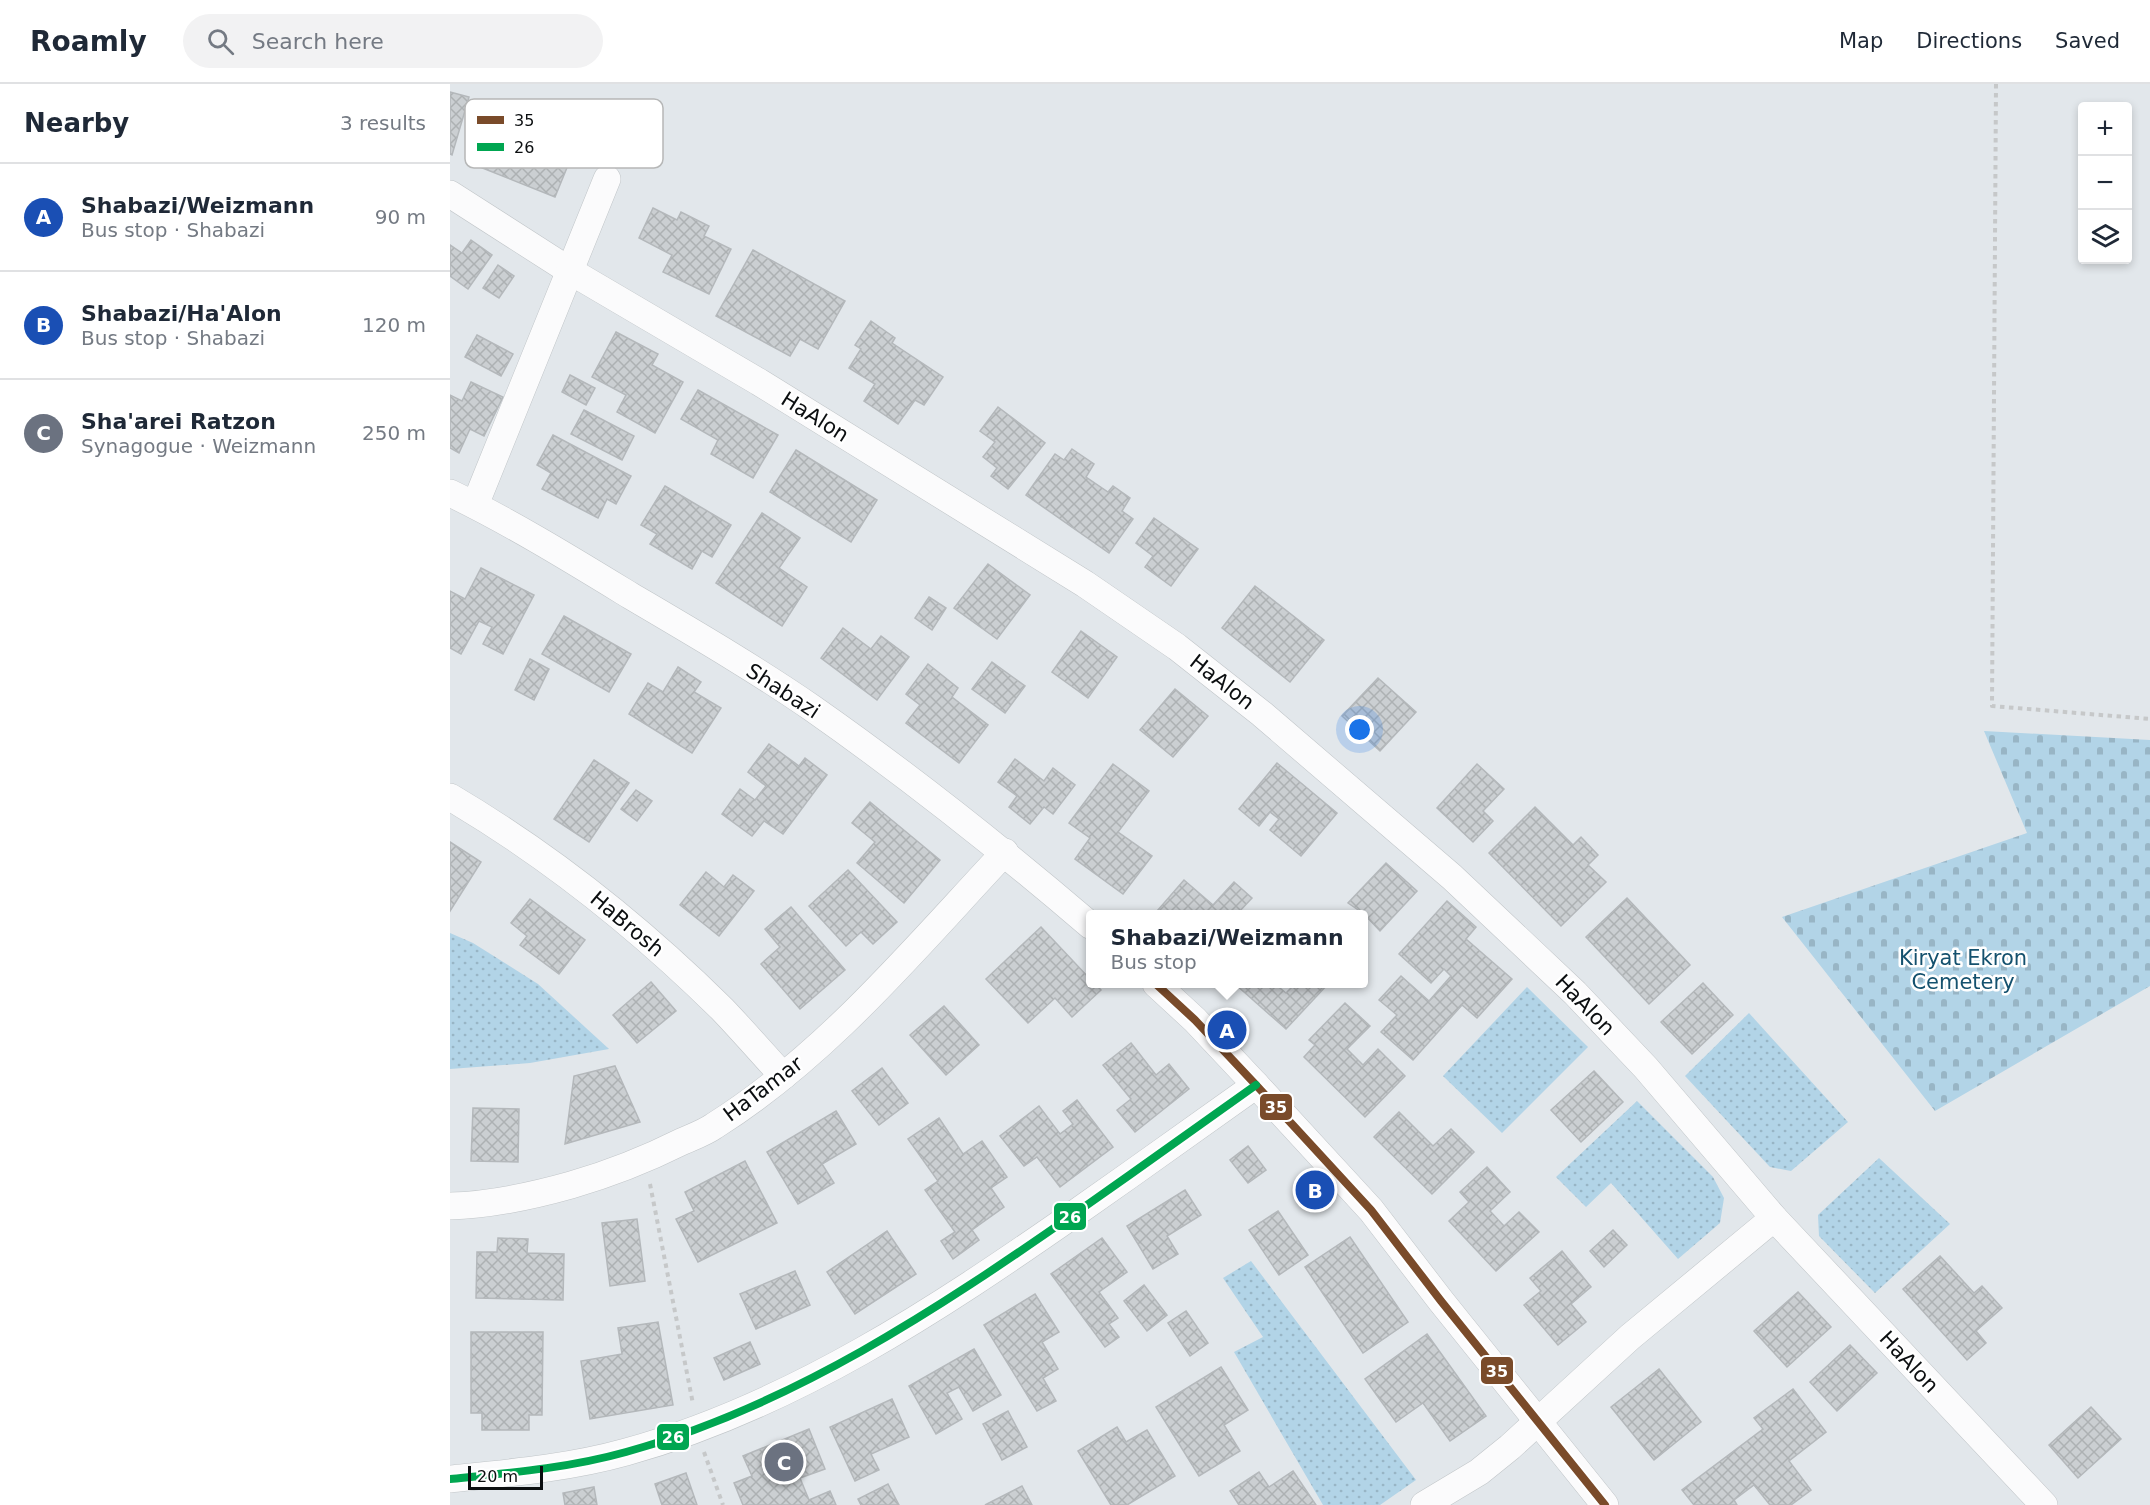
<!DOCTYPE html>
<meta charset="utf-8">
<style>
:root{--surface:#fff;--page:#f2f2f3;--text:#1f2937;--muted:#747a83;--line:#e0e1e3;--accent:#565a5d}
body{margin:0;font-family:"DejaVu Sans",sans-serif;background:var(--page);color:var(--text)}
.controls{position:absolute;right:18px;top:18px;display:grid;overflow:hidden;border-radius:6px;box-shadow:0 3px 9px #0003}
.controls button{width:54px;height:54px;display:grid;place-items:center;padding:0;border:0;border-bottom:2px solid var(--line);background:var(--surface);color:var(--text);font:30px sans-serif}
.scale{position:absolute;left:18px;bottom:15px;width:75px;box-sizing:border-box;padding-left:6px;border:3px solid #0b0e10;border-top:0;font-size:16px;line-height:21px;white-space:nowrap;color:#0b0e10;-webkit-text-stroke:4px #fff;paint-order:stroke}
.you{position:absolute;left:910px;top:646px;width:21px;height:21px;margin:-15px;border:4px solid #fff;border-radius:50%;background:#1a73e8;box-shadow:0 0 0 9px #1a73e833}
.badge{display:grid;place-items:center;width:39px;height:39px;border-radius:50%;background:var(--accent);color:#fff;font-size:20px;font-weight:700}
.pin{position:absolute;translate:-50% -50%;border:3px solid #fff;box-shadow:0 2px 6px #0006}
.popup{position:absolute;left:636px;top:826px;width:282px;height:78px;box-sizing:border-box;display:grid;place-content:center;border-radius:6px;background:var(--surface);filter:drop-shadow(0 2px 4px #0005);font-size:20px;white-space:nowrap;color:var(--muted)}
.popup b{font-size:22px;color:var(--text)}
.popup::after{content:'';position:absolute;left:50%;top:100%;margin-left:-12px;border:12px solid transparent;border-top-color:var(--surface)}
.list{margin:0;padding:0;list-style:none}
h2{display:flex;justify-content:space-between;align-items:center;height:78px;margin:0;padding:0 24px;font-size:26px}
h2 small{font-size:20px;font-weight:400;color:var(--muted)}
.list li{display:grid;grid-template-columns:39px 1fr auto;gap:18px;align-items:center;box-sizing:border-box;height:108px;padding:0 24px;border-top:2px solid var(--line)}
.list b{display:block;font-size:22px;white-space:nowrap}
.list p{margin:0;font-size:20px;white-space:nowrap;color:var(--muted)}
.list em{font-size:20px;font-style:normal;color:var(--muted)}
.icon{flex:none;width:33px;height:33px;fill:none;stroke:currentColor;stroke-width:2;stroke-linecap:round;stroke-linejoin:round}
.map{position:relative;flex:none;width:1700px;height:1421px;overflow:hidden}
header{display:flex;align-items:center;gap:36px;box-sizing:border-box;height:84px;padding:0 30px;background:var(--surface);border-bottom:2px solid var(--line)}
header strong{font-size:28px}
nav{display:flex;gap:33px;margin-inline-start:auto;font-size:21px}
.search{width:420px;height:54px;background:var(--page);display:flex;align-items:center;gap:15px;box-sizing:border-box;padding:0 21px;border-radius:33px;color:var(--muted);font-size:22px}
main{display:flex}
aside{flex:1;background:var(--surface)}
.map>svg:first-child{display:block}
.grass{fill:url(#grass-dots)}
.cemetery{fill:url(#cemetery-stones)}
.building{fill:url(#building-cross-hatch);stroke:#b4b8bb;stroke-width:1.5}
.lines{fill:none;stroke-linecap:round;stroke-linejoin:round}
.minor-casing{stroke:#c0c5c8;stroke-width:28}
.path{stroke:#c6c8c9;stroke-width:4;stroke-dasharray:4.5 4.5;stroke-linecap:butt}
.minor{stroke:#fbfbfc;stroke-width:27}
.bus-1-casing{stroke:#fff;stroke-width:12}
.bus-2-casing{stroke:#fff;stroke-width:12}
.bus-1{stroke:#7a4b2a;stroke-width:8}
.bus-2{stroke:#00a651;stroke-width:8}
.labels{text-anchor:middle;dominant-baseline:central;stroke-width:5;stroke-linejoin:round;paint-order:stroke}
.street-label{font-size:21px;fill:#0b0e10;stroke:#fff}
.park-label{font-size:21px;fill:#14516e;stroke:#fff}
.key{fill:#fff;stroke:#b6b7b7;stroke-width:1.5}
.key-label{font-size:16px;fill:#0b0e10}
.line-badge{stroke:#fff;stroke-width:2}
.badge-label{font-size:16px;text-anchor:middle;font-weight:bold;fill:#fff}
</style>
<header>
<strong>Roamly</strong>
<div class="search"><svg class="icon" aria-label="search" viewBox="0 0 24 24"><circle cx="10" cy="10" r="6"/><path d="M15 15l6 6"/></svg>Search here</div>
<nav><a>Map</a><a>Directions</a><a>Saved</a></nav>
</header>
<main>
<aside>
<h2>Nearby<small>3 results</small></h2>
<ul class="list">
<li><span class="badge" style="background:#1a4fb4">A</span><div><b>Shabazi/Weizmann</b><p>Bus stop · Shabazi</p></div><em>90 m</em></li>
<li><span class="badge" style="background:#1a4fb4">B</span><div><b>Shabazi/Ha'Alon</b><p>Bus stop · Shabazi</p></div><em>120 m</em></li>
<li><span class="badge" style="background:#6b7280">C</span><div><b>Sha'arei Ratzon</b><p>Synagogue · Weizmann</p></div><em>250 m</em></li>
</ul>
</aside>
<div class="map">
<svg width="1700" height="1421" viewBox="0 0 1700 1421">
<defs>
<pattern id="grass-dots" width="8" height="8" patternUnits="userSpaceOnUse" patternTransform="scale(1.5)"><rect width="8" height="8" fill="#b2d4e7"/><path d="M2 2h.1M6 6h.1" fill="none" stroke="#98b5c5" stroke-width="1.8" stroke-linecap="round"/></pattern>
<pattern id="cemetery-stones" width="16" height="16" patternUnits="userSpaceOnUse" patternTransform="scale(1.5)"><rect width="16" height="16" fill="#b2d4e7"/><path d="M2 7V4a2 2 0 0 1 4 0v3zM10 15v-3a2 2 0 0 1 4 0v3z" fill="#98b5c5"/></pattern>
<pattern id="building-cross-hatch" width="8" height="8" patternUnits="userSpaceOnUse" patternTransform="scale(1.5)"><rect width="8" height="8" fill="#cbcfd2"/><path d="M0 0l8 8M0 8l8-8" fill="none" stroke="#adb1b3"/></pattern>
</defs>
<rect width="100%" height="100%" fill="#e2e7eb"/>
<!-- grass -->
<g class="grass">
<polygon points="0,849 23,859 88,900 159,965 80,979 0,985"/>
<polygon points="1077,903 1138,963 1052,1049 993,992"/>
<polygon points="1299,929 1398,1038 1341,1087 1320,1083 1235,992"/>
<polygon points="1187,1017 1263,1093 1274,1114 1270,1139 1228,1175 1161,1099 1136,1123 1106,1093"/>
<polygon points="1429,1074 1500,1140 1425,1209 1369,1152 1368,1131"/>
<polygon points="801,1177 966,1396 930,1421 873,1421 784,1268 813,1253 773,1194"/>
</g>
<!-- cemetery -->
<polygon class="cemetery" points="1534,647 1700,656 1700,902 1485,1027 1332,833 1577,749"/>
<!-- building -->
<g class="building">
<polygon points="0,8 19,13 2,71 0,70"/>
<polygon points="43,36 123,69 105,113 25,81"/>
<polygon points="203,124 227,136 231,128 259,142 254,152 281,165 259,210 213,188 222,171 189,154"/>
<polygon points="21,156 42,171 18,205 0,192 0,161 12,169"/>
<polygon points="303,166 395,217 368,265 350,255 340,272 266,232"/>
<polygon points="48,181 64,192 49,214 33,204"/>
<polygon points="421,237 445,254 442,259 493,293 474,321 465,316 448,340 414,317 425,300 399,284 411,265 405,261"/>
<polygon points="166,248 208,270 202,281 233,298 205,349 167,328 176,311 142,293"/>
<polygon points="27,251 63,270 51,292 15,273"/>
<polygon points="120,291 145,304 136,321 112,308"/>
<polygon points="21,298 53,313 34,352 20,345 9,369 0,364 0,311 12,317"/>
<polygon points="248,306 328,351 303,394 261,370 268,356 231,335"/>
<polygon points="548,323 595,359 558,405 541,392 547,384 533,373 545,358 530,347"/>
<polygon points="134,326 184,352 172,376 121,350"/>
<polygon points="103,351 181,392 166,420 157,415 148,434 92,405 101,389 87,381"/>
<polygon points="622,365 644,380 636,393 658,408 663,402 680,414 672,427 683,435 659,469 576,411 605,370 614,376"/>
<polygon points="346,366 427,416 401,458 320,408"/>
<polygon points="215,402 281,441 262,473 252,467 242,485 200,460 207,450 191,441"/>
<polygon points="312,429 350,454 329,484 357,503 332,542 266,499"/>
<polygon points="704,434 748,465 721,502 695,483 703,472 686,459"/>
<polygon points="538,480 580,511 547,555 504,524"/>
<polygon points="31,484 84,511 53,570 33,560 42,543 29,537 11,570 0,564 0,507 15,515"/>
<polygon points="805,502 874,556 840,598 772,544"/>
<polygon points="479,513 496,524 482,546 465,534"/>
<polygon points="114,532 181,570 159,608 92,570"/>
<polygon points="393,544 421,565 431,552 459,573 427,616 371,574"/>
<polygon points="631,547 667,573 638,614 602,588"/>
<polygon points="80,575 99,585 84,616 65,606"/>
<polygon points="542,578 575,602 555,629 522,605"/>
<polygon points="478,580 508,604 502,613 538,641 509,679 456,639 470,621 456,610"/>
<polygon points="228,583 251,598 244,608 271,624 242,669 179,630 198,599 213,608"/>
<polygon points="928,594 966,628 930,667 892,632"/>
<polygon points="725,605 758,632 723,673 690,646"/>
<polygon points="319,660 349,682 355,674 377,691 333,750 314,737 302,752 272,730 290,705 305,716 316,702 298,688"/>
<polygon points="565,675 594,697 603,684 625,701 603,730 594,723 580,740 559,723 567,712 548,698"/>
<polygon points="144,676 179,699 139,758 104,735"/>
<polygon points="827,679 887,729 851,772 820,746 829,735 820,728 809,742 789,725"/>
<polygon points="663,680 699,707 668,748 702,772 673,810 625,775 640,754 619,739"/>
<polygon points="1027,680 1054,705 1033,727 1043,737 1023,758 987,724"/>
<polygon points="186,706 202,717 187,737 171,725"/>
<polygon points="420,718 490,776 454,819 407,779 425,758 402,739"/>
<polygon points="1085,723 1123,761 1131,753 1148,771 1138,781 1156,798 1111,842 1039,769"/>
<polygon points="0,758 31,778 0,827"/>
<polygon points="936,779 967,807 930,847 914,830 898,819"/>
<polygon points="398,786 447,838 423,860 411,848 396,862 359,822"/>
<polygon points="256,788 274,803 283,791 304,807 269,852 230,821"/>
<polygon points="734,796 763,821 784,798 802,814 787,830 712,830 707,827"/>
<polygon points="1177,814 1240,881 1199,920 1136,853"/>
<polygon points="80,815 135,856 109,890 70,861 77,852 61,839"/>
<polygon points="997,817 1026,843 1016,855 1062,895 1027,934 1012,921 963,976 931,948 947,931 929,916 951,892 979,917 1001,892 994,885 981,899 949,870"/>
<polygon points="341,823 395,886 350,925 311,880 330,863 315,845"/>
<polygon points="591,843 640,895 640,900 645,900 651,906 622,933 605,914 578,939 536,895"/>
<polygon points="201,898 226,927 187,959 163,931"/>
<polygon points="1253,899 1283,931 1242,970 1211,938"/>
<polygon points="785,900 825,900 836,909 845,900 878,900 836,945"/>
<polygon points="895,919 920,942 897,965 913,981 928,965 955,992 915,1033 854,973 865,961 859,956"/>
<polygon points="494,922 529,961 496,991 460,951"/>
<polygon points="681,959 706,991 719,980 739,1005 685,1048 667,1026 681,1015 653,981"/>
<polygon points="165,982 190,1038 115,1060 124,992"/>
<polygon points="432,984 458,1019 429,1041 402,1007"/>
<polygon points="1144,987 1173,1018 1131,1058 1101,1026"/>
<polygon points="627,1016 663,1063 610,1103 587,1073 574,1082 550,1052 589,1022 610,1050 623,1040 613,1027"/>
<polygon points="23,1024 69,1025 68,1078 21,1077"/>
<polygon points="386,1027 406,1060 372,1080 384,1099 348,1120 317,1068"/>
<polygon points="949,1028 983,1062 1001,1045 1024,1068 982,1110 924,1053"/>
<polygon points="489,1034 513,1070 532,1057 557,1093 541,1104 554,1123 522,1146 529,1156 503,1175 491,1157 505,1148 475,1106 488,1097 458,1055"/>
<polygon points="798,1062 816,1086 798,1099 780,1076"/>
<polygon points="295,1077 327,1139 248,1178 226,1135 244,1127 235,1108"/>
<polygon points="1037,1083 1060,1108 1040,1127 1054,1142 1069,1128 1089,1148 1046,1187 999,1137 1019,1118 1010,1108"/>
<polygon points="735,1106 751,1131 717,1152 728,1170 703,1185 677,1142"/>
<polygon points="828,1127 858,1171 829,1191 799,1146"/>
<polygon points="187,1135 195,1197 160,1202 152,1139"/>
<polygon points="1163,1146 1177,1161 1154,1183 1140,1167"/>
<polygon points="437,1147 466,1190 405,1230 377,1188"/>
<polygon points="900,1153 958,1238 913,1269 855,1183"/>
<polygon points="48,1154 78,1155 77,1169 114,1170 113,1216 26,1214 27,1168 47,1168"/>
<polygon points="652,1154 677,1188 649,1208 668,1234 659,1240 669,1253 655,1263 601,1190"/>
<polygon points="1112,1167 1141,1203 1121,1220 1136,1238 1108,1261 1074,1221 1091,1207 1080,1194"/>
<polygon points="1490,1172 1524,1209 1532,1202 1552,1224 1526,1247 1536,1259 1517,1276 1453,1205"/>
<polygon points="345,1187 360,1221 306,1245 290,1210"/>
<polygon points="694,1201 717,1231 697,1247 674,1217"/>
<polygon points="1348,1208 1381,1243 1337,1283 1304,1247"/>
<polygon points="585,1210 609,1248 592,1258 608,1285 593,1294 606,1317 587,1327 534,1241"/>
<polygon points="736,1227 758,1259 740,1272 718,1239"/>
<polygon points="208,1238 223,1321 140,1335 131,1277 172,1270 168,1244"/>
<polygon points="21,1248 93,1248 92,1331 79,1331 79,1346 32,1346 32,1329 21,1329"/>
<polygon points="977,1250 1036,1332 1000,1357 973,1319 946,1338 915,1295"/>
<polygon points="300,1258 310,1280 274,1296 264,1274"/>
<polygon points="1400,1261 1427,1289 1387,1327 1360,1298"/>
<polygon points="524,1265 551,1311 523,1327 509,1303 497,1309 512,1335 486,1350 459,1302"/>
<polygon points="771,1283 798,1326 774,1341 790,1367 749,1392 706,1323"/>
<polygon points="1209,1285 1251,1338 1204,1376 1161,1323"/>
<polygon points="1343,1305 1376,1348 1339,1377 1361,1406 1341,1421 1320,1421 1304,1401 1284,1416 1287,1421 1244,1421 1232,1406 1313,1345 1304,1334"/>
<polygon points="442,1315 459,1353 421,1370 429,1386 405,1397 380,1343"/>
<polygon points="1641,1323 1671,1355 1628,1394 1599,1361"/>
<polygon points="558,1327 577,1363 552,1376 533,1340"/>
<polygon points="667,1343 676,1358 697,1346 725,1392 677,1421 661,1421 628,1367"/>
<polygon points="359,1345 375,1385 350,1394 359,1416 380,1407 386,1421 293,1421 284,1399 302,1392 293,1372"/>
<polygon points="843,1387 866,1421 789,1421 780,1407 809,1388 819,1403"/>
<polygon points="236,1389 247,1421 212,1421 205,1400"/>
<polygon points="438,1400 449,1421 411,1421 408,1415"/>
<polygon points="572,1402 582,1421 535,1421"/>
<polygon points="144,1403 147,1421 115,1421 113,1409"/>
</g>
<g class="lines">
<defs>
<g id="minor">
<polyline points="0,110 120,187 309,298 635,500 727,563 812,630 1002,793 1125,909 1196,984 1324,1134 1594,1421"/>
<path d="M0 409C62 439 122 476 181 512 242 548 304 584 362 624 459 692 551 765 640 841"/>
<polyline points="25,421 157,95"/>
<path d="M0 713C100 772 190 844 272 925 293 947 313 970 333 992"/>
<polyline points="706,900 745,936 806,1001 921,1126 991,1217 1155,1421"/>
<path d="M0 1122C41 1121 82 1112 121 1101 159 1090 195 1076 231 1058 242 1053 254 1049 264 1042 377 971 464 865 555 768"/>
<path d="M0 1395C59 1389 119 1384 176 1368 342 1322 488 1225 627 1128 687 1086 747 1043 806 1001"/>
<polyline points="974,1421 1029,1388 1060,1363 1180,1253 1324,1134"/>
</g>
</defs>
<!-- minor casing -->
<use href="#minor" class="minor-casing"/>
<!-- path -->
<g class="path">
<polyline points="1546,0 1542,622 1700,635"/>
<polyline points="200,1100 243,1320"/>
<polyline points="254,1368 273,1421"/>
</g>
<!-- minor -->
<use href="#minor" class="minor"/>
<defs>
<polyline id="bus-1" points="706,900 745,936 806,1001 921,1126 991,1217 1155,1421"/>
<path id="bus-2" d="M0 1395C59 1389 119 1384 176 1368 342 1322 488 1225 627 1128 687 1086 747 1043 806 1001"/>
</defs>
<!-- bus-1 casing -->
<use href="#bus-1" class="bus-1-casing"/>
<!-- bus-2 casing -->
<use href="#bus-2" class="bus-2-casing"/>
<!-- bus-1 -->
<use href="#bus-1" class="bus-1"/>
<!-- bus-2 -->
<use href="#bus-2" class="bus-2"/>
</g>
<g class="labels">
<!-- street labels -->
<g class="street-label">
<text transform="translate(365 333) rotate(32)">HaAlon</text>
<text transform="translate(772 598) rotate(38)">HaAlon</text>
<text transform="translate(333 607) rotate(33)">Shabazi</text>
<text transform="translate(177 840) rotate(40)">HaBrosh</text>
<text transform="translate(1135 921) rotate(46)">HaAlon</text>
<text transform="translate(313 1005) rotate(-37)">HaTamar</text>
<text transform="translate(1459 1278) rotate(47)">HaAlon</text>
</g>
<!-- park labels -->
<g class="park-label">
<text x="1513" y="874">Kiryat Ekron<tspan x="1513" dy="24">Cemetery</tspan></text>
</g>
</g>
<!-- legend -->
<rect x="15" y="15" width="198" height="69" rx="9" class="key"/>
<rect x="27" y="32" width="27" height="8" fill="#7a4b2a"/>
<rect x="27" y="59" width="27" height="8" fill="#00a651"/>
<g class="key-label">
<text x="64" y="42">35</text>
<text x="64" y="69">26</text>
</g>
<g class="line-badge">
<rect x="809" y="1009" width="34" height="28" rx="6" fill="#7a4b2a"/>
<rect x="603" y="1118" width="34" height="29" rx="6" fill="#00a651"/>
<rect x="1030" y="1272" width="34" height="29" rx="6" fill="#7a4b2a"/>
<rect x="206" y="1339" width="34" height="28" rx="6" fill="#00a651"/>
</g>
<g class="badge-label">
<text x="826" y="1029">35</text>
<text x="620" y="1139">26</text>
<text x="1047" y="1293">35</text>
<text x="223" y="1359">26</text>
</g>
</svg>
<div class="controls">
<button>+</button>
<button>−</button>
<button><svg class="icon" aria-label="layers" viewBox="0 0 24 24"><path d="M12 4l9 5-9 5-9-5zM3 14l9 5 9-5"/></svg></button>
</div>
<div class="scale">20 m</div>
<div class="you"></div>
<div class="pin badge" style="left:777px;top:946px;background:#1a4fb4">A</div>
<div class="popup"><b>Shabazi/Weizmann</b>Bus stop</div>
<div class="pin badge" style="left:865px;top:1106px;background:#1a4fb4">B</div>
<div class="pin badge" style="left:334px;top:1378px;background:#6b7280">C</div>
</div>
</main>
